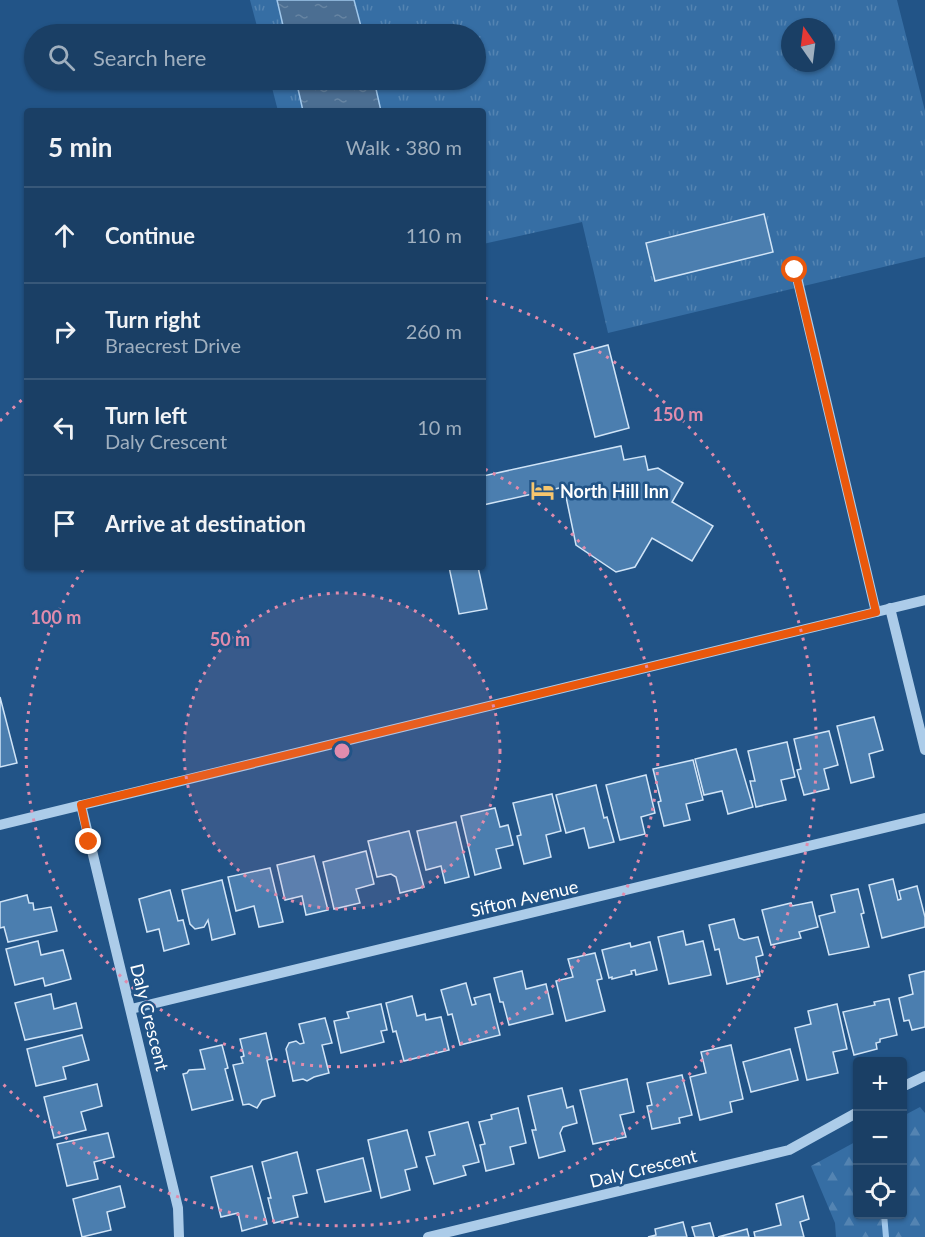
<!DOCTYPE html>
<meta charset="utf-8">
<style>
:root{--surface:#1a3f65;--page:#274a6e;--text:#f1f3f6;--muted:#9fafbf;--line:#385879}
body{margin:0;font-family:Lato,sans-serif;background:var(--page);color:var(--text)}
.controls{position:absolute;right:18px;bottom:18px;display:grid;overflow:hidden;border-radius:6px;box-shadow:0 2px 4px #0004}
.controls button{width:54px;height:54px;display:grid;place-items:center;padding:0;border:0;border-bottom:2px solid var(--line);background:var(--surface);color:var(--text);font:30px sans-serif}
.compass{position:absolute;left:781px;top:18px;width:54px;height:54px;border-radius:50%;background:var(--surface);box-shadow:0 2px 4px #0004;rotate:346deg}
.stop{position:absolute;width:18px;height:18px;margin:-14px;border:4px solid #ea580c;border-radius:50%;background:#fff}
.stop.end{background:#ea580c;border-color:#fff;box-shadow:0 2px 6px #0008}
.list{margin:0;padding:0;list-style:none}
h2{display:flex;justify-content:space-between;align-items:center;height:78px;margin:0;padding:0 24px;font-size:26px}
h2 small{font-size:20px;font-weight:400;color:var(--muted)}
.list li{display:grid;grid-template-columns:39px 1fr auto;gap:18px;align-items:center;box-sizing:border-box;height:96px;padding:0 24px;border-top:2px solid var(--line)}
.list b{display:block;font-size:22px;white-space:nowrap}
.list p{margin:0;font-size:20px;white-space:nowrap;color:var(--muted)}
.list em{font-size:20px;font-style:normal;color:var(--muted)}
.icon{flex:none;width:33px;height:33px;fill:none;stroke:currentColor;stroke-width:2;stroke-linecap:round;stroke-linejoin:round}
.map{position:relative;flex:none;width:925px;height:1237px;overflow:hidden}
.search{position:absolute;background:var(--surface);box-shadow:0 2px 4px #0004;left:24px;top:24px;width:462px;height:66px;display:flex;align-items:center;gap:15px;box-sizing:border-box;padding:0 21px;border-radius:33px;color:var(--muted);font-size:22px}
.panel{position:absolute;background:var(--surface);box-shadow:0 2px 4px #0004;left:24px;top:108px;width:462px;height:462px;border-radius:6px}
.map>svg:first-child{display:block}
.grass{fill:url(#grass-tufts);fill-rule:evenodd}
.forest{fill:url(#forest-firs)}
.water{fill:url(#water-ripples);stroke:#a0c7eb;stroke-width:1.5}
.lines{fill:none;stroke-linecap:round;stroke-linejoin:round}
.stream{stroke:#a0c7eb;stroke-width:6}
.building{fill:#4b7eaf;stroke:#d0e4f7;stroke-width:1.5}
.minor{stroke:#accce9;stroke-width:10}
.route{stroke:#ea580c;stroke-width:8}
.ring{fill:none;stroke:#e08cad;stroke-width:3;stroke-dasharray:3 6}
.labels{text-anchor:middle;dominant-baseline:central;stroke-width:5;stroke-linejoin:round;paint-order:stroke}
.poi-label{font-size:18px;font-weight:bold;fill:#fff;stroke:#225487;text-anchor:start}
.street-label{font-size:18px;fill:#fff;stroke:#225487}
.centre{fill:#e08cad;stroke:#225487;stroke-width:3}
.ring-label{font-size:18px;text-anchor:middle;font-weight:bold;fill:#e08cad;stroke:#225487;stroke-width:5;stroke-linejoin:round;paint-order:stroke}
</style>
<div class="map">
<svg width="925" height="1237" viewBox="0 0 925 1237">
<defs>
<pattern id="grass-tufts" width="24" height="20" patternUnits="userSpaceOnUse" patternTransform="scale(1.5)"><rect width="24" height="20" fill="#366ea4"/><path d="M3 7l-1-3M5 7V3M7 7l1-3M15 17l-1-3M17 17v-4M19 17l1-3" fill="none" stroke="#5484b2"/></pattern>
<pattern id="forest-firs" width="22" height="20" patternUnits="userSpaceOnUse" patternTransform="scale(1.5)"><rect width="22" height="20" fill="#366ea4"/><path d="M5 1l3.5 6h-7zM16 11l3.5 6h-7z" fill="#5484b2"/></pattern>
<pattern id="water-ripples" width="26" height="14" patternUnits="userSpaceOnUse" patternTransform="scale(1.5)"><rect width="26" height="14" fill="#4b6e92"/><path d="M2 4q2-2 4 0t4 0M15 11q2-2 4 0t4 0" fill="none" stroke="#6684a2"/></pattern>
</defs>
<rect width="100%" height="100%" fill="#225487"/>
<!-- grass -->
<path class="grass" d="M250 0H897L925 111V257L608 333 582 222 483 244V111H278L270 80H476V34H259ZM790 27H826V63H790Z"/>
<!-- forest -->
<polygon class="forest" points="920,1107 925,1113 925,1237 836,1237 835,1223 811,1166 857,1141 858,1214 902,1214 903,1116"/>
<!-- water -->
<g class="water">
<polygon points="277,0 354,0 363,34 285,34"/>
<polygon points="296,80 374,80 381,111 303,111"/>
</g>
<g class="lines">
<!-- stream -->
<polyline class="stream" points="884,1214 886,1237"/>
</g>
<!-- building -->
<g class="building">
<polygon points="764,214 773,252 655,281 646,243"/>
<polygon points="608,345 629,428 595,437 574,354"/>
<polygon points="621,446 624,460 645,456 648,470 658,468 683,483 672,502 713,526 692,561 652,538 635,567 616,572 576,545 564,487 483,505 483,476"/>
<polygon points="449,567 478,567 487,609 459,614"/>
<polygon points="0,697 17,763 0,767"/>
<polygon points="874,717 883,750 869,754 874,777 851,783 837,726"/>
<polygon points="829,731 838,765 824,769 829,789 804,795 797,770 801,769 794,739"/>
<polygon points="787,742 795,777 781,780 786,800 756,807 750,781 755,781 748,751"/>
<polygon points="736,749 753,807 728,814 722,791 704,795 695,759"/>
<polygon points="693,760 703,800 686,804 690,820 664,826 658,802 661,801 653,769"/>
<polygon points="646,775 655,813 641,817 645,834 620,840 606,785"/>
<polygon points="596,785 604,818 607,817 614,842 589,848 584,828 566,833 556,795"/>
<polygon points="552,794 561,831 546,835 551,857 524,864 517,836 521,835 513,803"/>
<polygon points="495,808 500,827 508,825 513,845 496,849 501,868 475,875 461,816"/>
<polygon points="456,822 469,877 445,883 441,866 426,870 417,831"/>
<polygon points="409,831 424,887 400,893 396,877 391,874 377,877 368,841"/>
<polygon points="366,851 374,884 356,889 360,903 334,909 323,862"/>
<polygon points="314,856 328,910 306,915 302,896 285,900 277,865"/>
<polygon points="270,868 283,922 259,927 254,906 236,911 228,877"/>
<polygon points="893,879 898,900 901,899 899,891 917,886 925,917 925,927 882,938 869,885"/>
<polygon points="222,880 235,934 212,940 208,920 204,927 195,929 190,924 182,890"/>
<polygon points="858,889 864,913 861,914 869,947 829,955 819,916 835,912 831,895"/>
<polygon points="170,890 178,921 183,920 189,944 164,951 159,929 147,932 139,899"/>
<polygon points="27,895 29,903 33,903 34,910 51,907 57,931 8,942 4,927 0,928 0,902"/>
<polygon points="812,902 818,927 799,932 801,938 771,945 762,910 791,903 792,906"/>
<polygon points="734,919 739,938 744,940 758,937 763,955 756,957 760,976 727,984 719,949 715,950 709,925"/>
<polygon points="683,931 686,945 703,941 711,975 669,984 658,937"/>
<polygon points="38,941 41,955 63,950 71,979 45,986 43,978 15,985 6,949"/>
<polygon points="650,942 657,970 636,975 635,970 631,971 632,974 612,979 612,977 609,978 602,950 630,943 631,947"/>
<polygon points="595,953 602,979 597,980 605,1011 566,1021 556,981 573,977 568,959"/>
<polygon points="522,971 526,989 546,984 553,1014 509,1025 503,1002 500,1002 494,978"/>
<polygon points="925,971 925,1027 912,1030 909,1020 904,1021 899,998 913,994 909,975"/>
<polygon points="466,983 472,1005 476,1004 474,998 490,994 500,1035 460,1045 452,1014 448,1015 441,990"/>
<polygon points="51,994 54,1009 76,1003 82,1028 25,1040 15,1003"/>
<polygon points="412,996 417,1016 425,1014 426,1020 441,1017 449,1050 404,1061 396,1031 393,1032 386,1003"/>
<polygon points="889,999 897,1035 880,1039 880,1042 876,1043 877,1049 854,1055 843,1012 875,1005 874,1002"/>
<polygon points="381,1004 387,1030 381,1031 384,1042 341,1053 334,1021 349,1018 347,1012"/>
<polygon points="837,1004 847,1049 833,1052 838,1073 807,1080 795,1028 811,1024 808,1011"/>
<polygon points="325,1018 332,1043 322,1045 329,1073 314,1077 307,1081 303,1079 293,1081 286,1049 289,1043 296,1041 300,1044 304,1043 299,1024"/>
<polygon points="266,1033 272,1059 267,1060 275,1096 262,1100 257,1108 249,1104 243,1105 233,1065 243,1063 241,1057 244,1056 240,1039"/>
<polygon points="82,1035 89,1060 63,1067 66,1079 36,1086 27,1049"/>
<polygon points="222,1045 228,1068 225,1069 233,1100 192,1110 183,1074 187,1073 189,1070 205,1069 200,1050"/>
<polygon points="731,1045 743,1099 730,1102 732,1112 700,1120 690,1077 706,1073 701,1052"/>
<polygon points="790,1049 798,1080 751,1092 743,1062"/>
<polygon points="682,1075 692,1115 679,1118 680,1123 652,1129 647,1106 652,1105 647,1083"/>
<polygon points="627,1079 634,1112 620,1115 626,1137 593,1144 580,1090"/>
<polygon points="97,1084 102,1106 81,1112 86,1130 54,1138 44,1097"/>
<polygon points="562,1088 567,1108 573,1106 577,1123 563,1127 560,1133 565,1151 539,1158 532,1130 536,1130 528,1096"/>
<polygon points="518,1108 526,1143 510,1147 514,1164 486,1171 480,1145 485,1144 479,1122 492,1119 491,1115"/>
<polygon points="468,1122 479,1162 463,1166 466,1175 434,1184 426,1157 435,1155 429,1132"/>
<polygon points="407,1130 417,1167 405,1170 410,1190 381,1198 368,1140"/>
<polygon points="108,1133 114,1157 94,1162 98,1179 67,1186 57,1144"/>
<polygon points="297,1152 307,1193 293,1196 298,1217 274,1223 268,1198 271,1198 262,1162"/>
<polygon points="363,1158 371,1191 325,1202 317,1170"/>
<polygon points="252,1166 267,1224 242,1231 238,1213 221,1217 211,1177"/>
<polygon points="120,1186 125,1207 107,1212 111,1230 82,1237 73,1199"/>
<polygon points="803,1196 809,1219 800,1222 804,1237 755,1237 754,1232 781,1225 776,1204"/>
<polygon points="683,1222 687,1237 648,1237 656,1235 655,1229"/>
<polygon points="710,1223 714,1237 695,1237 692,1227"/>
<polygon points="747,1229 749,1237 718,1237"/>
</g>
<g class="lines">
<!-- minor -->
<g class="minor">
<polyline points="795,269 876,612"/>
<polyline points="890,608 925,750"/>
<polyline points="81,805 178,1208 179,1237"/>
<polyline points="0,825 925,600"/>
<polyline points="131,1009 925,818"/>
<polyline points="902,1087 925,1076"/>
<polyline points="428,1237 789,1150 858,1112"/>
</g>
</g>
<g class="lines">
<!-- route -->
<polyline class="route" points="89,842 81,805 876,612 795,270"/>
</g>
<!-- distance rings -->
<circle cx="342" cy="751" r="158" fill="#e08cad" fill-opacity=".12"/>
<g class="ring">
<circle cx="342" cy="751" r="158"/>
<path d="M485 469A316 316 0 1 1 85 567"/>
<path d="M0 421A475 475 0 0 1 24 398M485 298A475 475 0 1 1 0 1081"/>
</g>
<!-- icons -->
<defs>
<symbol id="hotel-bare" viewBox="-9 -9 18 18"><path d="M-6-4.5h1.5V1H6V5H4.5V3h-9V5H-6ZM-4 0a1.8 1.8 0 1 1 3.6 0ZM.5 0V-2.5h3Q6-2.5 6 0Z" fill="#f6c66e" stroke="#225487" stroke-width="2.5" paint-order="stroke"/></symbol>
</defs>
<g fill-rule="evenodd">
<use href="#hotel-bare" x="526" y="474" width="33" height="33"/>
</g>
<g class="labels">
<!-- poi labels -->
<g class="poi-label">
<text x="560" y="491">North Hill Inn</text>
</g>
<!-- street labels -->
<g class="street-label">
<text transform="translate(524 898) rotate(-13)">Sifton Avenue</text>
<text transform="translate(150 1017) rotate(76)">Daly Crescent</text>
<text transform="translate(643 1168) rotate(-14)">Daly Crescent</text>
</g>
</g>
<circle cx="342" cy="751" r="9" class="centre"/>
<g class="ring-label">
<text x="678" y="421">150 m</text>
<text x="56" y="624">100 m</text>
<text x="230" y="646">50 m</text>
</g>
</svg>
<div class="controls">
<button>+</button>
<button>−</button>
<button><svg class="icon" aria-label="locate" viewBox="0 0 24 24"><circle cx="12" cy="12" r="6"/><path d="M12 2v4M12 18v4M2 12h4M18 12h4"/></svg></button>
</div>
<svg class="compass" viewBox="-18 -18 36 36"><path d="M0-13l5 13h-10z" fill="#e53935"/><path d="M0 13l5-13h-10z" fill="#9fafbf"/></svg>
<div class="stop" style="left:795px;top:270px"></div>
<div class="stop end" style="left:89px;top:842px"></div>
<div class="search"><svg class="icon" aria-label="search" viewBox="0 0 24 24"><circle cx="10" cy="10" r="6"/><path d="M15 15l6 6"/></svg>Search here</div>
<section class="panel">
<h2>5 min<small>Walk · 380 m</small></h2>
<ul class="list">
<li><svg class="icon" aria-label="ahead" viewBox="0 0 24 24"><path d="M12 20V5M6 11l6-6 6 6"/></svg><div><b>Continue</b></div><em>110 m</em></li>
<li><svg class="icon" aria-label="right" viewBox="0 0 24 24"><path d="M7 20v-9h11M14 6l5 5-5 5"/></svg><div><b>Turn right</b><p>Braecrest Drive</p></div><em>260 m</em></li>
<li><svg class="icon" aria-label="left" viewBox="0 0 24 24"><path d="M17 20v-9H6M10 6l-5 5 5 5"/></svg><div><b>Turn left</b><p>Daly Crescent</p></div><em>10 m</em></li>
<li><svg class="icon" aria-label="arrive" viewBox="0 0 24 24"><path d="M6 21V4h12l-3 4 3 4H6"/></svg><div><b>Arrive at destination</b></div></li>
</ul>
</section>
</div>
